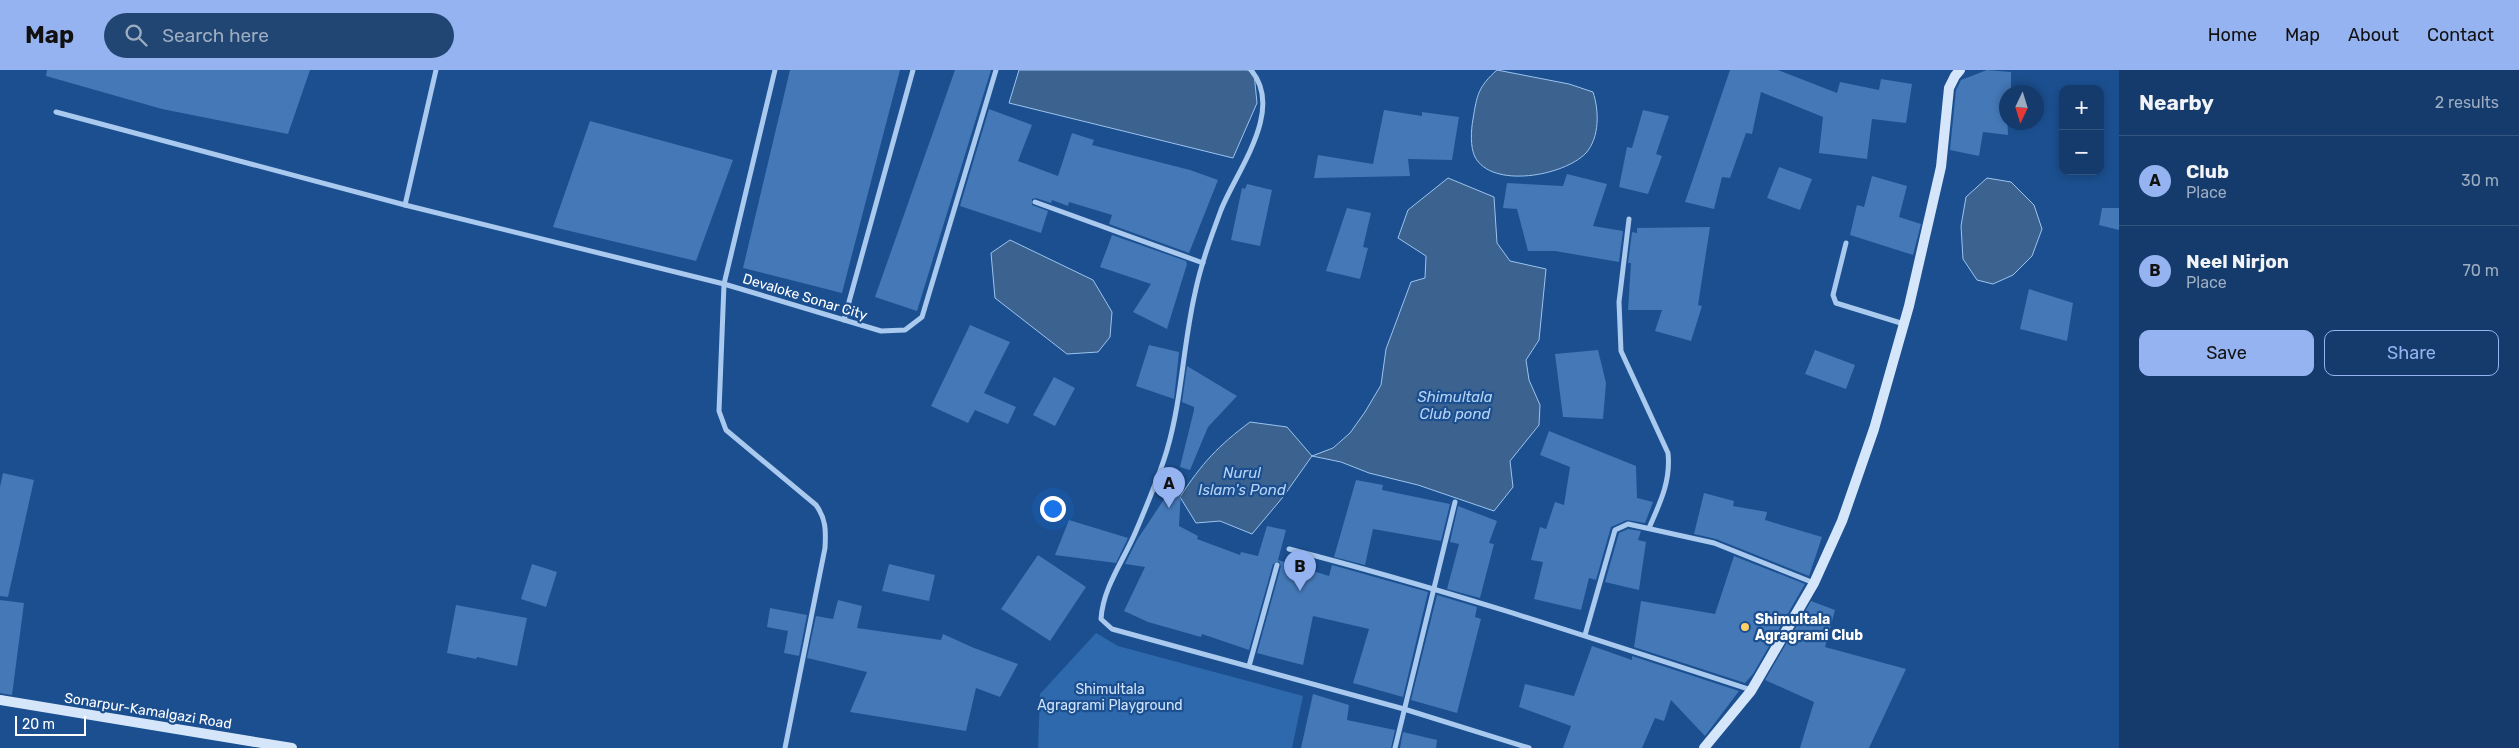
<!DOCTYPE html>
<meta charset="utf-8">
<style>
:root{--surface:#143b6b;--page:#214673;--text:#f1f3f6;--muted:#9dadc1;--line:#33557e;--accent:#95b2f1}
body{margin:0;font-family:Rubik,sans-serif;background:var(--page);color:var(--text)}
.controls{position:absolute;right:15px;top:15px;display:grid;overflow:hidden;border-radius:10px;box-shadow:0 2px 8px #0003}
.controls button{width:45px;height:45px;display:grid;place-items:center;padding:0;border:0;border-bottom:1px solid var(--line);background:var(--surface);color:var(--text);font:25px sans-serif}
.compass{position:absolute;left:1999px;top:15px;width:45px;height:45px;border-radius:50%;background:var(--surface);box-shadow:0 2px 8px #0003;rotate:184deg}
.scale{position:absolute;left:15px;bottom:12px;width:71px;box-sizing:border-box;padding-left:5px;border:2px solid #fff;border-top:0;font-size:14px;line-height:18px;white-space:nowrap;color:#fff;-webkit-text-stroke:4px #1b4f8f;paint-order:stroke}
.you{position:absolute;left:1052px;top:438px;width:18px;height:18px;margin:-12px;border:4px solid #fff;border-radius:50%;background:#1a73e8;box-shadow:0 0 0 8px #1a73e833}
.badge{display:grid;place-items:center;width:32px;height:32px;border-radius:50%;background:var(--accent);color:#111;font-size:16px;font-weight:700}
.pin{position:absolute;translate:-50% -41px;filter:drop-shadow(0 1px 2px #0008)}
.pin::after{content:'';position:absolute;top:26px;width:18px;height:15px;background:inherit;clip-path:polygon(0 0,100% 0,50% 100%)}
.list{margin:0;padding:0;list-style:none}
h2{display:flex;justify-content:space-between;align-items:center;height:65px;margin:0;padding:0 20px;font-size:21px}
h2 small{font-size:16px;font-weight:400;color:var(--muted)}
.list li{display:grid;grid-template-columns:32px 1fr auto;gap:15px;align-items:center;box-sizing:border-box;height:90px;padding:0 20px;border-top:1px solid var(--line)}
.list b{display:block;font-size:19px;white-space:nowrap}
.list p{margin:0;font-size:16px;white-space:nowrap;color:var(--muted)}
.list em{font-size:16px;font-style:normal;color:var(--muted)}
.actions{display:flex;gap:10px;padding:15px 20px}
.actions a{flex:1;padding:11px 0;border:1px solid var(--accent);border-radius:10px;text-align:center;font-size:18px;color:var(--accent)}
.actions .main{background:var(--accent);color:#111}
.icon{flex:none;width:28px;height:28px;fill:none;stroke:currentColor;stroke-width:2;stroke-linecap:round;stroke-linejoin:round}
.map{position:relative;flex:none;width:2119px;height:678px;overflow:hidden}
header{display:flex;align-items:center;gap:30px;box-sizing:border-box;height:70px;padding:0 25px;background:var(--accent);color:#111}
header strong{font-size:24px}
nav{display:flex;gap:28px;margin-inline-start:auto;font-size:18px}
.search{width:350px;height:45px;background:var(--page);display:flex;align-items:center;gap:12px;box-sizing:border-box;padding:0 18px;border-radius:28px;color:var(--muted);font-size:19px}
main{display:flex}
aside{flex:1;background:var(--surface)}
.map>svg:first-child{display:block}
.green{fill:#2e69ad}
.water{fill:#3c6290;stroke:#9cc4f0}
.building{fill:#4478b7}
.lines{fill:none;stroke-linecap:round;stroke-linejoin:round}
.street{stroke:#a9c9ee;stroke-width:5}
.secondary{stroke:#d6e6fa;stroke-width:10}
.poi-dot{fill:#ffd166;stroke:#1b4f8f;stroke-width:2}
.labels{text-anchor:middle;dominant-baseline:central;stroke-width:4.5;stroke-linejoin:round;paint-order:stroke}
.street-label{font-size:14px;fill:#fff;stroke:#1b4f8f}
.poi-label{font-size:14px;font-weight:bold;fill:#fff;stroke:#1b4f8f;text-anchor:start}
.park-label{font-size:14px;fill:#cfe3fa;stroke:#1b4f8f}
.water-label{font-size:15px;font-style:italic;fill:#b5d3f5;stroke:#1b4f8f}
</style>
<header>
<strong>Map</strong>
<div class="search"><svg class="icon" aria-label="search" viewBox="0 0 24 24"><circle cx="10" cy="10" r="6"/><path d="M15 15l6 6"/></svg>Search here</div>
<nav><a>Home</a><a>Map</a><a>About</a><a>Contact</a></nav>
</header>
<main>
<div class="map">
<svg width="2119" height="678" viewBox="0 0 2119 678">
<rect width="100%" height="100%" fill="#1b4f8f"/>
<!-- green -->
<polygon class="green" points="1096,563 1118,576 1303,626 1292,678 1038,678 1040,624"/>
<!-- water -->
<g class="water">
<polygon points="1019,0 1247,0 1254,3 1257,33 1233,88 1009,33"/>
<path d="M1497 0 1569 14 1593 22C1599 40 1600 67 1586 83 1564 106 1492 119 1475 87 1470 77 1471 60 1473 49 1477 25 1478 17 1497 0Z"/>
<path d="M1448 108 1494 127 1497 173 1510 191 1546 199 1539 270 1526 290 1529 310 1540 335 1539 355 1510 391 1513 417 1494 441 1418 415 1369 403 1341 392 1312 386 1283 427 1252 464 1220 451 1196 453 1180 427C1202 393 1218 376 1250 352L1287 357 1312 386 1333 378 1350 363 1365 342 1381 315 1386 279 1411 212 1425 208 1426 186 1398 168 1408 140Z"/>
<polygon points="1987,108 2011,112 2034,135 2042,159 2032,186 2013,205 1993,214 1977,210 1963,189 1961,156 1966,127"/>
<polygon points="1010,170 1093,210 1112,242 1110,267 1098,282 1067,284 995,228 991,183"/>
</g>
<!-- building -->
<g class="building">
<polygon points="47,0 310,0 288,64 162,39 46,6"/>
<polygon points="790,0 900,0 842,223 743,198"/>
<polygon points="955,0 991,0 917,241 875,227"/>
<polygon points="1730,0 1778,0 1837,23 1840,12 1879,20 1881,9 1912,14 1906,53 1872,49 1867,89 1819,83 1823,47 1761,22 1752,64 1746,63 1730,108 1722,107 1714,139 1685,132"/>
<polygon points="1987,0 2011,2 2011,22 2006,22 2008,65 1983,62 1979,86 1950,80 1956,20 1961,10"/>
<polygon points="989,39 1032,55 1018,91 1058,106 1072,63 1094,70 1092,75 1190,100 1218,110 1189,183 1109,154 1112,145 1069,132 1068,136 1052,130 1051,133 1036,128 1032,129 1032,135 1048,141 1041,163 960,136"/>
<polygon points="1384,40 1422,46 1422,42 1459,47 1452,90 1408,89 1410,106 1314,108 1318,85 1373,94"/>
<polygon points="1643,40 1669,46 1656,84 1662,86 1648,124 1619,117 1627,77 1632,78"/>
<polygon points="590,51 733,90 696,191 553,157"/>
<polygon points="1779,97 1812,109 1800,140 1767,128"/>
<polygon points="1567,104 1607,114 1593,156 1623,161 1619,192 1555,181 1528,181 1517,139 1503,138 1507,113 1563,116"/>
<polygon points="1872,106 1907,116 1899,147 1921,154 1913,185 1850,165 1857,135 1864,137"/>
<polygon points="1247,114 1272,120 1260,176 1231,170 1242,118 1245,119"/>
<polygon points="1347,138 1371,143 1363,177 1368,178 1360,209 1326,201"/>
<polygon points="2102,138 2119,138 2119,160 2099,155"/>
<polygon points="1710,157 1698,235 1702,236 1691,271 1655,261 1662,240 1628,240 1631,193 1628,193 1632,162 1637,163 1637,158"/>
<polygon points="1112,165 1186,191 1187,194 1167,259 1133,242 1151,214 1100,197"/>
<polygon points="2029,219 2073,233 2067,271 2020,259"/>
<polygon points="970,255 1010,272 984,323 1016,337 1008,354 975,340 968,353 931,336"/>
<polygon points="1149,275 1179,282 1174,329 1136,316"/>
<polygon points="1598,280 1606,313 1603,349 1563,347 1555,284"/>
<polygon points="1815,280 1855,295 1846,319 1805,304"/>
<polygon points="1187,296 1237,326 1208,357 1190,400 1180,397 1194,340 1194,337 1182,332"/>
<polygon points="1054,307 1075,318 1055,356 1033,345"/>
<polygon points="1549,361 1636,396 1637,428 1653,432 1645,453 1627,450 1611,457 1596,510 1589,508 1581,540 1534,529 1543,492 1531,490 1540,457 1546,459 1555,432 1564,435 1570,397 1540,385"/>
<polygon points="1182,402 1179,456 1198,466 1197,469 1240,485 1241,482 1258,486 1267,456 1286,460 1278,490 1329,506 1332,495 1428,522 1403,627 1353,613 1369,559 1313,546 1303,595 1257,583 1281,496 1279,491 1273,494 1249,580 1202,564 1201,567 1148,552 1124,541 1145,497 1125,494 1137,470"/>
<polygon points="3,403 34,410 8,527 0,526 0,417"/>
<polygon points="1356,410 1383,415 1382,420 1450,434 1441,471 1373,459 1365,495 1334,487"/>
<polygon points="1704,423 1734,431 1733,436 1767,442 1765,450 1822,467 1809,506 1716,469 1694,464"/>
<polygon points="1458,436 1497,451 1489,473 1494,474 1480,528 1447,519 1459,474 1450,472"/>
<polygon points="1069,450 1128,468 1116,493 1055,485"/>
<polygon points="1628,459 1641,461 1638,470 1646,472 1639,520 1605,512 1619,463"/>
<polygon points="1038,485 1086,517 1050,571 1001,539"/>
<polygon points="1734,486 1805,514 1753,604 1745,613 1634,577 1641,531 1715,544"/>
<polygon points="532,494 557,502 546,537 521,529"/>
<polygon points="889,494 935,505 929,531 882,521"/>
<polygon points="1437,525 1477,537 1475,547 1481,549 1457,643 1411,630"/>
<polygon points="0,530 24,533 12,625 0,623"/>
<polygon points="838,530 862,536 857,558 941,570 943,564 974,578 1018,594 1000,627 976,618 966,661 850,642 867,602 807,588 816,546 833,549"/>
<polygon points="1811,531 1835,540 1825,577 1906,599 1869,678 1800,678 1814,632 1765,610"/>
<polygon points="456,535 527,548 517,596 477,587 476,589 447,583"/>
<polygon points="770,538 807,545 799,586 784,583 788,561 767,557"/>
<polygon points="1592,576 1632,590 1632,586 1739,621 1705,666 1671,630 1664,651 1655,648 1642,678 1563,678 1571,656 1519,637 1525,614 1574,626"/>
<polygon points="1313,624 1349,635 1347,650 1395,660 1391,678 1301,678"/>
<polygon points="1403,662 1437,670 1436,678 1400,678"/>
</g>
<g class="lines">
<!-- street -->
<g class="street">
<path d="M1251 0C1285 40 1237 100 1221 140 1211 167 1201 194 1195 223 1183 275 1182 329 1167 380 1159 407 1147 435 1136 461 1124 490 1103 517 1101 549L1112 559 1404 639 1529 678"/>
<polyline points="56,42 405,135 724,214 775,0"/>
<polyline points="1035,132 1203,193"/>
<polyline points="405,135 436,0"/>
<path d="M1629 149 1619 232 1621 281 1668 383C1671 411 1660 433 1649 458"/>
<polyline points="1846,173 1833,225 1836,233 1904,254"/>
<polyline points="844,250 913,0"/>
<path d="M1289 479C1445 519 1598 570 1751 620"/>
<polyline points="1585,565 1615,460 1628,454 1714,473 1814,513"/>
<polyline points="1249,596 1277,495"/>
<path d="M785 678 825 478C826 460 826 449 816 435L726 360 719 341 724 214 881 261 905 260 922 247 996 0"/>
<polyline points="1395,678 1455,432"/>
</g>
<!-- secondary -->
<g class="secondary">
<polyline points="0,630 292,678"/>
<polyline points="1704,678 1751,621 1814,513 1842,451 1874,359 1909,236 1941,97 1949,18 1955,6 1960,0"/>
</g>
</g>
<!-- markers -->
<circle class="poi-dot" cx="1745" cy="557" r="5"/>
<g class="labels">
<!-- street labels -->
<g class="street-label">
<text transform="translate(805 227) rotate(17)">Devaloke Sonar City</text>
<text transform="translate(148 641) rotate(9)">Sonarpur-Kamalgazi Road</text>
</g>
<!-- poi labels -->
<g class="poi-label">
<text x="1755" y="549">Shimultala<tspan x="1755" dy="16">Agragrami Club</tspan></text>
</g>
<!-- park labels -->
<g class="park-label">
<text x="1110" y="619">Shimultala<tspan x="1110" dy="16">Agragrami Playground</tspan></text>
</g>
<!-- water labels -->
<g class="water-label">
<text x="1455" y="327">Shimultala<tspan x="1455" dy="17">Club pond</tspan></text>
<text x="1242" y="403">Nurul<tspan x="1242" dy="17">Islam's Pond</tspan></text>
</g>
</g>
</svg>
<div class="controls">
<button>+</button>
<button>−</button>
</div>
<svg class="compass" viewBox="-18 -18 36 36"><path d="M0-13l5 13h-10z" fill="#e53935"/><path d="M0 13l5-13h-10z" fill="#9dadc1"/></svg>
<div class="scale">20 m</div>
<div class="you"></div>
<div class="pin badge" style="left:1169px;top:438px">A</div>
<div class="pin badge" style="left:1300px;top:521px">B</div>
</div>
<aside>
<h2>Nearby<small>2 results</small></h2>
<ul class="list">
<li><span class="badge">A</span><div><b>Club</b><p>Place</p></div><em>30 m</em></li>
<li><span class="badge">B</span><div><b>Neel Nirjon</b><p>Place</p></div><em>70 m</em></li>
</ul>
<div class="actions"><a class="main">Save</a><a>Share</a></div>
</aside>
</main>
